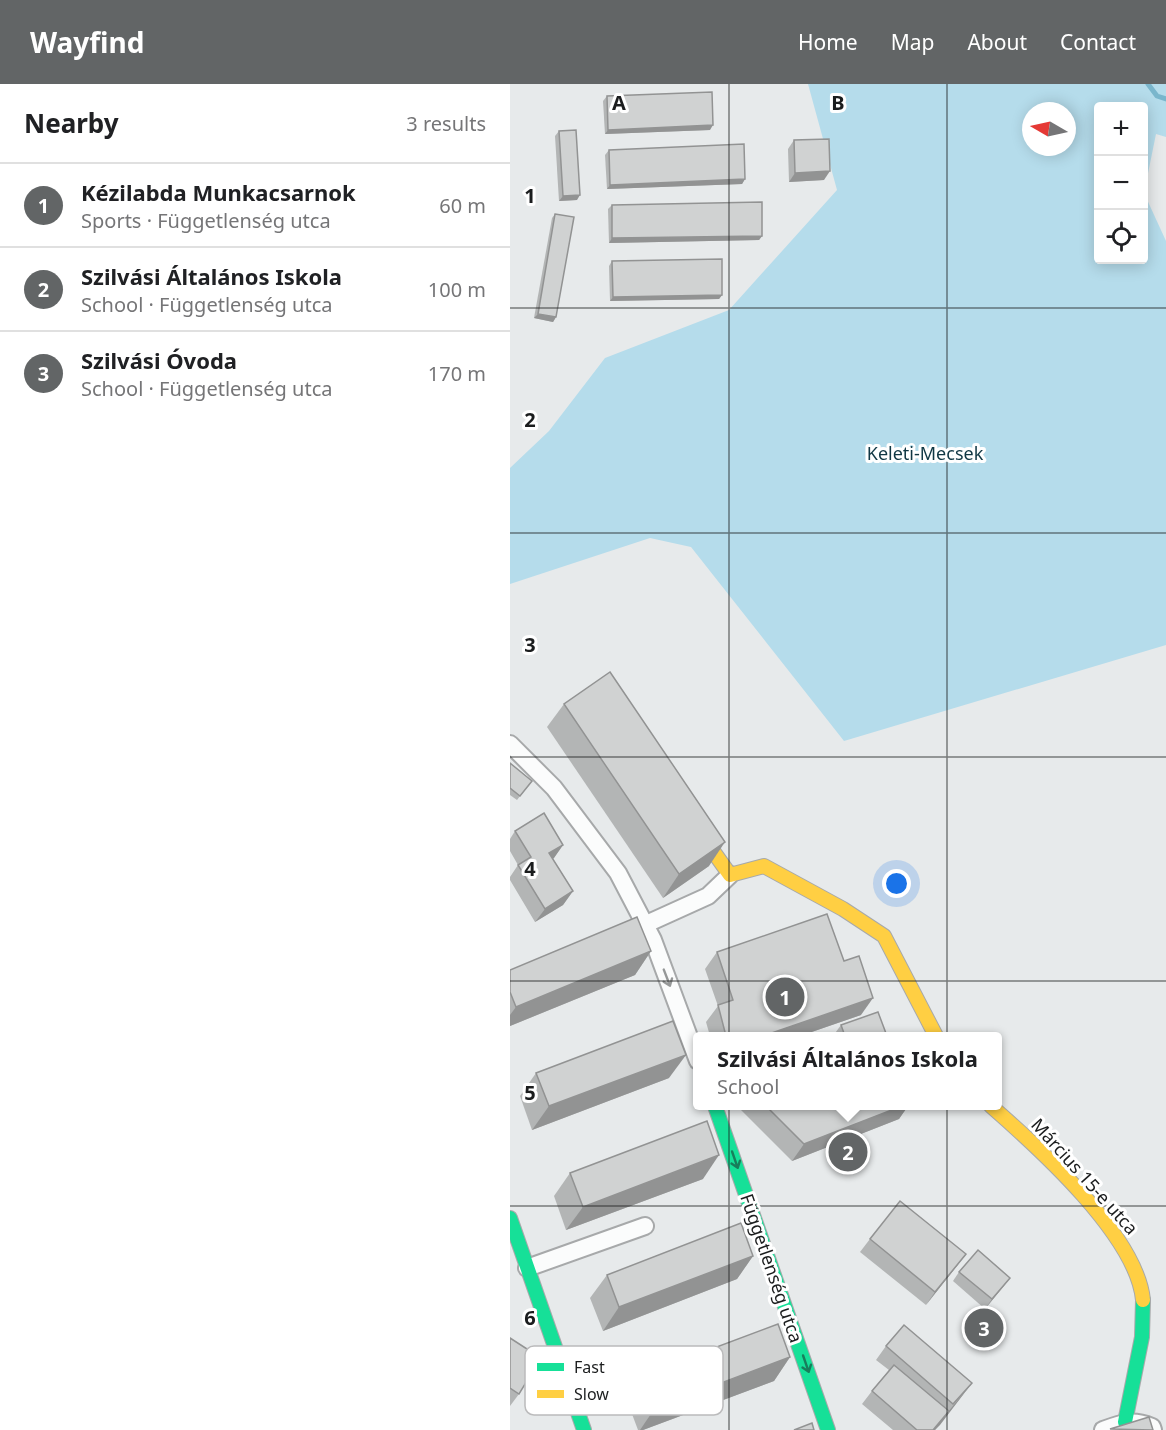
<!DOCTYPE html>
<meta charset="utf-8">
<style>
:root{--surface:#fff;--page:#f6f6f6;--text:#202124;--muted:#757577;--line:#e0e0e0;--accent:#626566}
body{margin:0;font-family:"Noto Sans",sans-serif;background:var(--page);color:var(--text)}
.controls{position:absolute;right:18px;top:18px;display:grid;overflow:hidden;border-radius:6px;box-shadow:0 3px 15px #0003}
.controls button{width:54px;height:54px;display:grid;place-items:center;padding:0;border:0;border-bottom:2px solid var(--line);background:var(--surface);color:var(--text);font:30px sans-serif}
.compass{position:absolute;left:512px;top:18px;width:54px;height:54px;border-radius:50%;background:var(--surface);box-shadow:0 3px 15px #0003;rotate:279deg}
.you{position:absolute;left:387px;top:800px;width:21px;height:21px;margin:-15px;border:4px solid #fff;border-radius:50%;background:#1a73e8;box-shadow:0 0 0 9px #1a73e833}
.badge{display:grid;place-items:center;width:39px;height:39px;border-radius:50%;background:var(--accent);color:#fff;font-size:20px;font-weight:700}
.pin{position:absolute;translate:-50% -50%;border:3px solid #fff;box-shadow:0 2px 6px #0006}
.popup{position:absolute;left:183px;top:948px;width:309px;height:78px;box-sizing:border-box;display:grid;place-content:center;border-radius:6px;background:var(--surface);filter:drop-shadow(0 2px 4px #0005);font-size:20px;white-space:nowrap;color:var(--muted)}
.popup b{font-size:22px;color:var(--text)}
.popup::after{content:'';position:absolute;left:50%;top:100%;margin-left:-12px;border:12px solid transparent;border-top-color:var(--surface)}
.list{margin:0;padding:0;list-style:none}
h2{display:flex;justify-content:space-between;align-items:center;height:78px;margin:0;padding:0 24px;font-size:26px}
h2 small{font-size:20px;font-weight:400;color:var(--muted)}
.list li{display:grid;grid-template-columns:39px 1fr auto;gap:18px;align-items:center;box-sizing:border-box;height:84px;padding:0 24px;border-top:2px solid var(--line)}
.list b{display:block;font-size:22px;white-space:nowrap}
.list p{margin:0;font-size:20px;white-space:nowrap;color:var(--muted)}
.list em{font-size:20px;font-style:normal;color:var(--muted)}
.icon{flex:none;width:33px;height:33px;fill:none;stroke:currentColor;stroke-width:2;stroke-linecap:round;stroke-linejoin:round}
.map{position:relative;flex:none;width:656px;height:1346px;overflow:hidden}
header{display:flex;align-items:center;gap:36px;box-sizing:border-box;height:84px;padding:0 30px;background:var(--accent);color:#fff}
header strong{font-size:28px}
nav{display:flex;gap:33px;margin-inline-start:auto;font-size:21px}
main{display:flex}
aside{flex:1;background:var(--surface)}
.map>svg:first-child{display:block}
.green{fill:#b5dceb;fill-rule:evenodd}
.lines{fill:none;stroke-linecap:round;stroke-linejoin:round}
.stream{stroke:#7ab6cc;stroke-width:5}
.street-casing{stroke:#a7a9aa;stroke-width:20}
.fast-casing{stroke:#a7a9aa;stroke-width:16}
.slow-casing{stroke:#a7a9aa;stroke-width:16}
.street{stroke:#fbfcfc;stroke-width:16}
.fast{stroke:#16e098;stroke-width:14}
.slow{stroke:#ffcf43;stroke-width:14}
.wall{fill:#b3b5b5}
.shaded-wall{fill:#929393}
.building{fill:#d0d2d2;stroke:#929393;stroke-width:1.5}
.oneway{stroke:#969898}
.oneway2{stroke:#187e5b}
.grid{fill:none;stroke:#1b1d1e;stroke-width:1.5;stroke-opacity:0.55}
.labels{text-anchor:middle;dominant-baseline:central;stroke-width:6;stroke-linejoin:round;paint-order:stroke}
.park-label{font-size:18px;fill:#103744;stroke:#fff}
.street-label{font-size:18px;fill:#1b1d1e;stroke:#fff}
.key{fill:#fff;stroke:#bbbbbc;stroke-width:1.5}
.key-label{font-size:16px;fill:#1b1d1e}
.grid-label{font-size:20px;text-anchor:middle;font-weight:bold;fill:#1b1d1e;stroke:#fff;stroke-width:6;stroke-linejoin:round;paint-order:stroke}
</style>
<header>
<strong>Wayfind</strong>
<nav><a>Home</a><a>Map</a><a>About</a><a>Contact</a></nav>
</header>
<main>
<aside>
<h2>Nearby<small>3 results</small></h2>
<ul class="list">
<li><span class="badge">1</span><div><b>Kézilabda Munkacsarnok</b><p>Sports · Függetlenség utca</p></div><em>60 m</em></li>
<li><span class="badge">2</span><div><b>Szilvási Általános Iskola</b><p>School · Függetlenség utca</p></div><em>100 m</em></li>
<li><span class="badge">3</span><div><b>Szilvási Óvoda</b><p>School · Függetlenség utca</p></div><em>170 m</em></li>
</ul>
</aside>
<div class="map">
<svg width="656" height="1346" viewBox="0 0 656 1346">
<rect width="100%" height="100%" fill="#e7eaeb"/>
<!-- green -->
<path class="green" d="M298 0H656V53L646 50 634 109 656 157V561L334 657 181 463 140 454 0 500V384L39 347 95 274 219 226 327 106ZM588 22H634V176H588ZM521 27H557V63H521Z"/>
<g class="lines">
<!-- stream -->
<polyline class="stream" points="638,0 647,12 656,15"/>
<defs>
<g id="street">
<polyline points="0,660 44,704 108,789 143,856 188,977"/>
<polyline points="134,841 198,812 220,791"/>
<polyline points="17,1184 135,1142"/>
<path d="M593 1346C612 1339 622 1335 642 1343L643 1346"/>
</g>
<g id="fast">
<polyline points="205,1022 318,1346"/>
<polyline points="0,1134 74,1346"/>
<polyline points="615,1338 632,1253 633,1216"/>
</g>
<g id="slow">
<polyline points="188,746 220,791 254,782 333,825 374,852 426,952"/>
<path d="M481 1022C529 1064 627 1152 633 1216"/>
</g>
</defs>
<!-- street casing -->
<use href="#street" class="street-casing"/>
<!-- fast casing -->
<use href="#fast" class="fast-casing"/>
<!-- slow casing -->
<use href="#slow" class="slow-casing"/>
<!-- street -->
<use href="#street" class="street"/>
<!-- fast -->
<use href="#fast" class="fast"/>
<!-- slow -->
<use href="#slow" class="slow"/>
</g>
<!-- wall -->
<g class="wall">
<polygon points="97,12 200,46 95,50 93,17"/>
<polygon points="49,47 67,116 49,117 45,52"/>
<polygon points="284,56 314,96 279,98 278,65"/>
<polygon points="99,66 235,95 232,100 97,105 95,71"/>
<polygon points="102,121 252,152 249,156 99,159 98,125"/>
<polygon points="45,130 46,233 43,238 24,234 42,134"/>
<polygon points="102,177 212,211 209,215 100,217 99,182"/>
<polygon points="54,620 199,782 153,814 37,643"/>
<polygon points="0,679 22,697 7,716 0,711"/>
<polygon points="5,747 53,761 43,775 63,807 53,821 25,838 0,796 0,793 8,781 0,767 0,755"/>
<polygon points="141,867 125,891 0,942 0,886"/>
<polygon points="207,868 351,931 290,952 200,952 196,938 208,922 195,885"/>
<polygon points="331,941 377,952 323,952"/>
<polygon points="26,989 159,994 22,1046 10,1012"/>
<polygon points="227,1022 398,1022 389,1035 282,1077"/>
<polygon points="60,1089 193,1095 56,1146 44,1112"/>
<polygon points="360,1155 456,1170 446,1183 416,1221 350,1168"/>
<polygon points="243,1172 227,1195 93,1247 80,1214 97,1191"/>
<polygon points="449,1188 500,1194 475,1225 443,1197"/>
<polygon points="0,1254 9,1310 0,1322"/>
<polygon points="376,1262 462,1299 452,1312 425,1346 383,1346 352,1320 362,1307 379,1286 366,1276"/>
<polygon points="280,1273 264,1297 133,1346 128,1346 116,1314 132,1291"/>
</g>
<!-- shaded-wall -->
<g class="shaded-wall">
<polygon points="203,41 200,46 95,50 98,46"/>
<polygon points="320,87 314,96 279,98 285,89"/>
<polygon points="235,95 232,100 97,105 100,101"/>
<polygon points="70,111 67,116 49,117 53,112"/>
<polygon points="252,152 249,156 99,159 102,154"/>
<polygon points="212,211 209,215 100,217 103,213"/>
<polygon points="28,230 46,233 43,238 24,234"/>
<polygon points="215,758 199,782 153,814 169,790"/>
<polygon points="53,761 44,774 30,782 39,769"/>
<polygon points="63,807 53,821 25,838 35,825"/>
<polygon points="141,867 125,891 0,942 0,931 6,923"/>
<polygon points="363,914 351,931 290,952 253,952"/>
<polygon points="176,971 159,994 22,1046 39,1022"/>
<polygon points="392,1022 398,1022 389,1035 282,1077 294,1060"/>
<polygon points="209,1071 193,1095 56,1146 73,1123"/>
<polygon points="456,1170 446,1183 416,1221 425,1208"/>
<polygon points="243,1172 227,1195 93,1247 109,1223"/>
<polygon points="500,1194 493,1203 475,1225 482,1215"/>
<polygon points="280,1273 264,1297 133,1346 130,1346 145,1324"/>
<polygon points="462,1299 430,1341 425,1346 423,1346"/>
</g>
<!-- building -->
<g class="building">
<polygon points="202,8 203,41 98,46 97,12"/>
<polygon points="66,46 70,111 53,112 49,47"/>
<polygon points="319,55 320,87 285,89 284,56"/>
<polygon points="234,60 235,95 100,101 99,66"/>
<polygon points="252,118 252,152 102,154 102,121"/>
<polygon points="45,130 64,133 46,233 28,230"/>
<polygon points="212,175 212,211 103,213 102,177"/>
<polygon points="100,588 215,758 169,790 54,620"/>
<polygon points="0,679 22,697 10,712 0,704"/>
<polygon points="34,729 53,761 39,769 63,807 35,825 8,781 21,773 5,747"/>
<polygon points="317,830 334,877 349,872 363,914 253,952 216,952 208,921 223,916 207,868"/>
<polygon points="127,833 141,867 6,923 0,908 0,886"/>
<polygon points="368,928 377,952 335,952 331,941"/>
<polygon points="163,937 176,971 39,1022 26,989"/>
<polygon points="256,1022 392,1022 294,1060"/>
<polygon points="197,1037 209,1071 73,1123 60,1089"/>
<polygon points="390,1117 456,1170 425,1208 360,1155"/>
<polygon points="231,1139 243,1172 109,1223 97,1191"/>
<polygon points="468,1166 500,1194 482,1215 449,1188"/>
<polygon points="268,1240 280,1273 145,1324 132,1291"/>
<polygon points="394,1241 462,1299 443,1320 376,1262"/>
<polygon points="0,1254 31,1274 9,1310 0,1304"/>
<polygon points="384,1281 439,1327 423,1346 407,1346 362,1307"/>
<polygon points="639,1333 643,1346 600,1345"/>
<polygon points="302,1339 304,1346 284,1346"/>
</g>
<!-- one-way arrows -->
<defs><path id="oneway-shaft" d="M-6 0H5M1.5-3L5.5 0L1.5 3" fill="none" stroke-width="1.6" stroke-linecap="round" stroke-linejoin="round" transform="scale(1.5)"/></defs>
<use class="oneway" href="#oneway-shaft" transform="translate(157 894) rotate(69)"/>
<g class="oneway2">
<use href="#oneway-shaft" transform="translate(225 1076) rotate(71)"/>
<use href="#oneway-shaft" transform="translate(296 1280) rotate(71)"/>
</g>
<!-- grid -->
<path class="grid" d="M219 0V1346M437 0V1346M0 224H656M0 449H656M0 673H656M0 897H656M0 1122H656"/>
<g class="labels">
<!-- park labels -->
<g class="park-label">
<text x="415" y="369">Keleti-Mecsek</text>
</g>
<!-- street labels -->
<g class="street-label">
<text transform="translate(575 1092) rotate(48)">Március 15-e utca</text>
<text transform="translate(262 1184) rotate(71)">Függetlenség utca</text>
</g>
</g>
<!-- legend -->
<rect x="15" y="1262" width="198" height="69" rx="9" class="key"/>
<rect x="27" y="1279" width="27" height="8" fill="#16e098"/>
<rect x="27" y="1306" width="27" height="8" fill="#ffcf43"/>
<g class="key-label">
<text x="64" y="1289">Fast</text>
<text x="64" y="1316">Slow</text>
</g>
<g class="grid-label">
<text x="109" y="26">A</text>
<text x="328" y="26">B</text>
<text x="20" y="119">1</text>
<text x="20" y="343">2</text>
<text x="20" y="568">3</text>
<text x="20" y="792">4</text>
<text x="20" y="1016">5</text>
<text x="20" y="1241">6</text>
</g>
</svg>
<div class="controls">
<button>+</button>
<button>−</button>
<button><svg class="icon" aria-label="locate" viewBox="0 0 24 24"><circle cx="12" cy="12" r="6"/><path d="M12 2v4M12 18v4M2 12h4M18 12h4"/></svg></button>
</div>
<svg class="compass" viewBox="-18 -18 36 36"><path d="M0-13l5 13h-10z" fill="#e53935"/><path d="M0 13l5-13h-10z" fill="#757577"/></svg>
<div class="you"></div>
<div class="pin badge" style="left:275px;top:913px">1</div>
<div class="pin badge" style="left:338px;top:1068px">2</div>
<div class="popup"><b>Szilvási Általános Iskola</b>School</div>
<div class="pin badge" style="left:474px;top:1244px">3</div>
</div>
</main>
